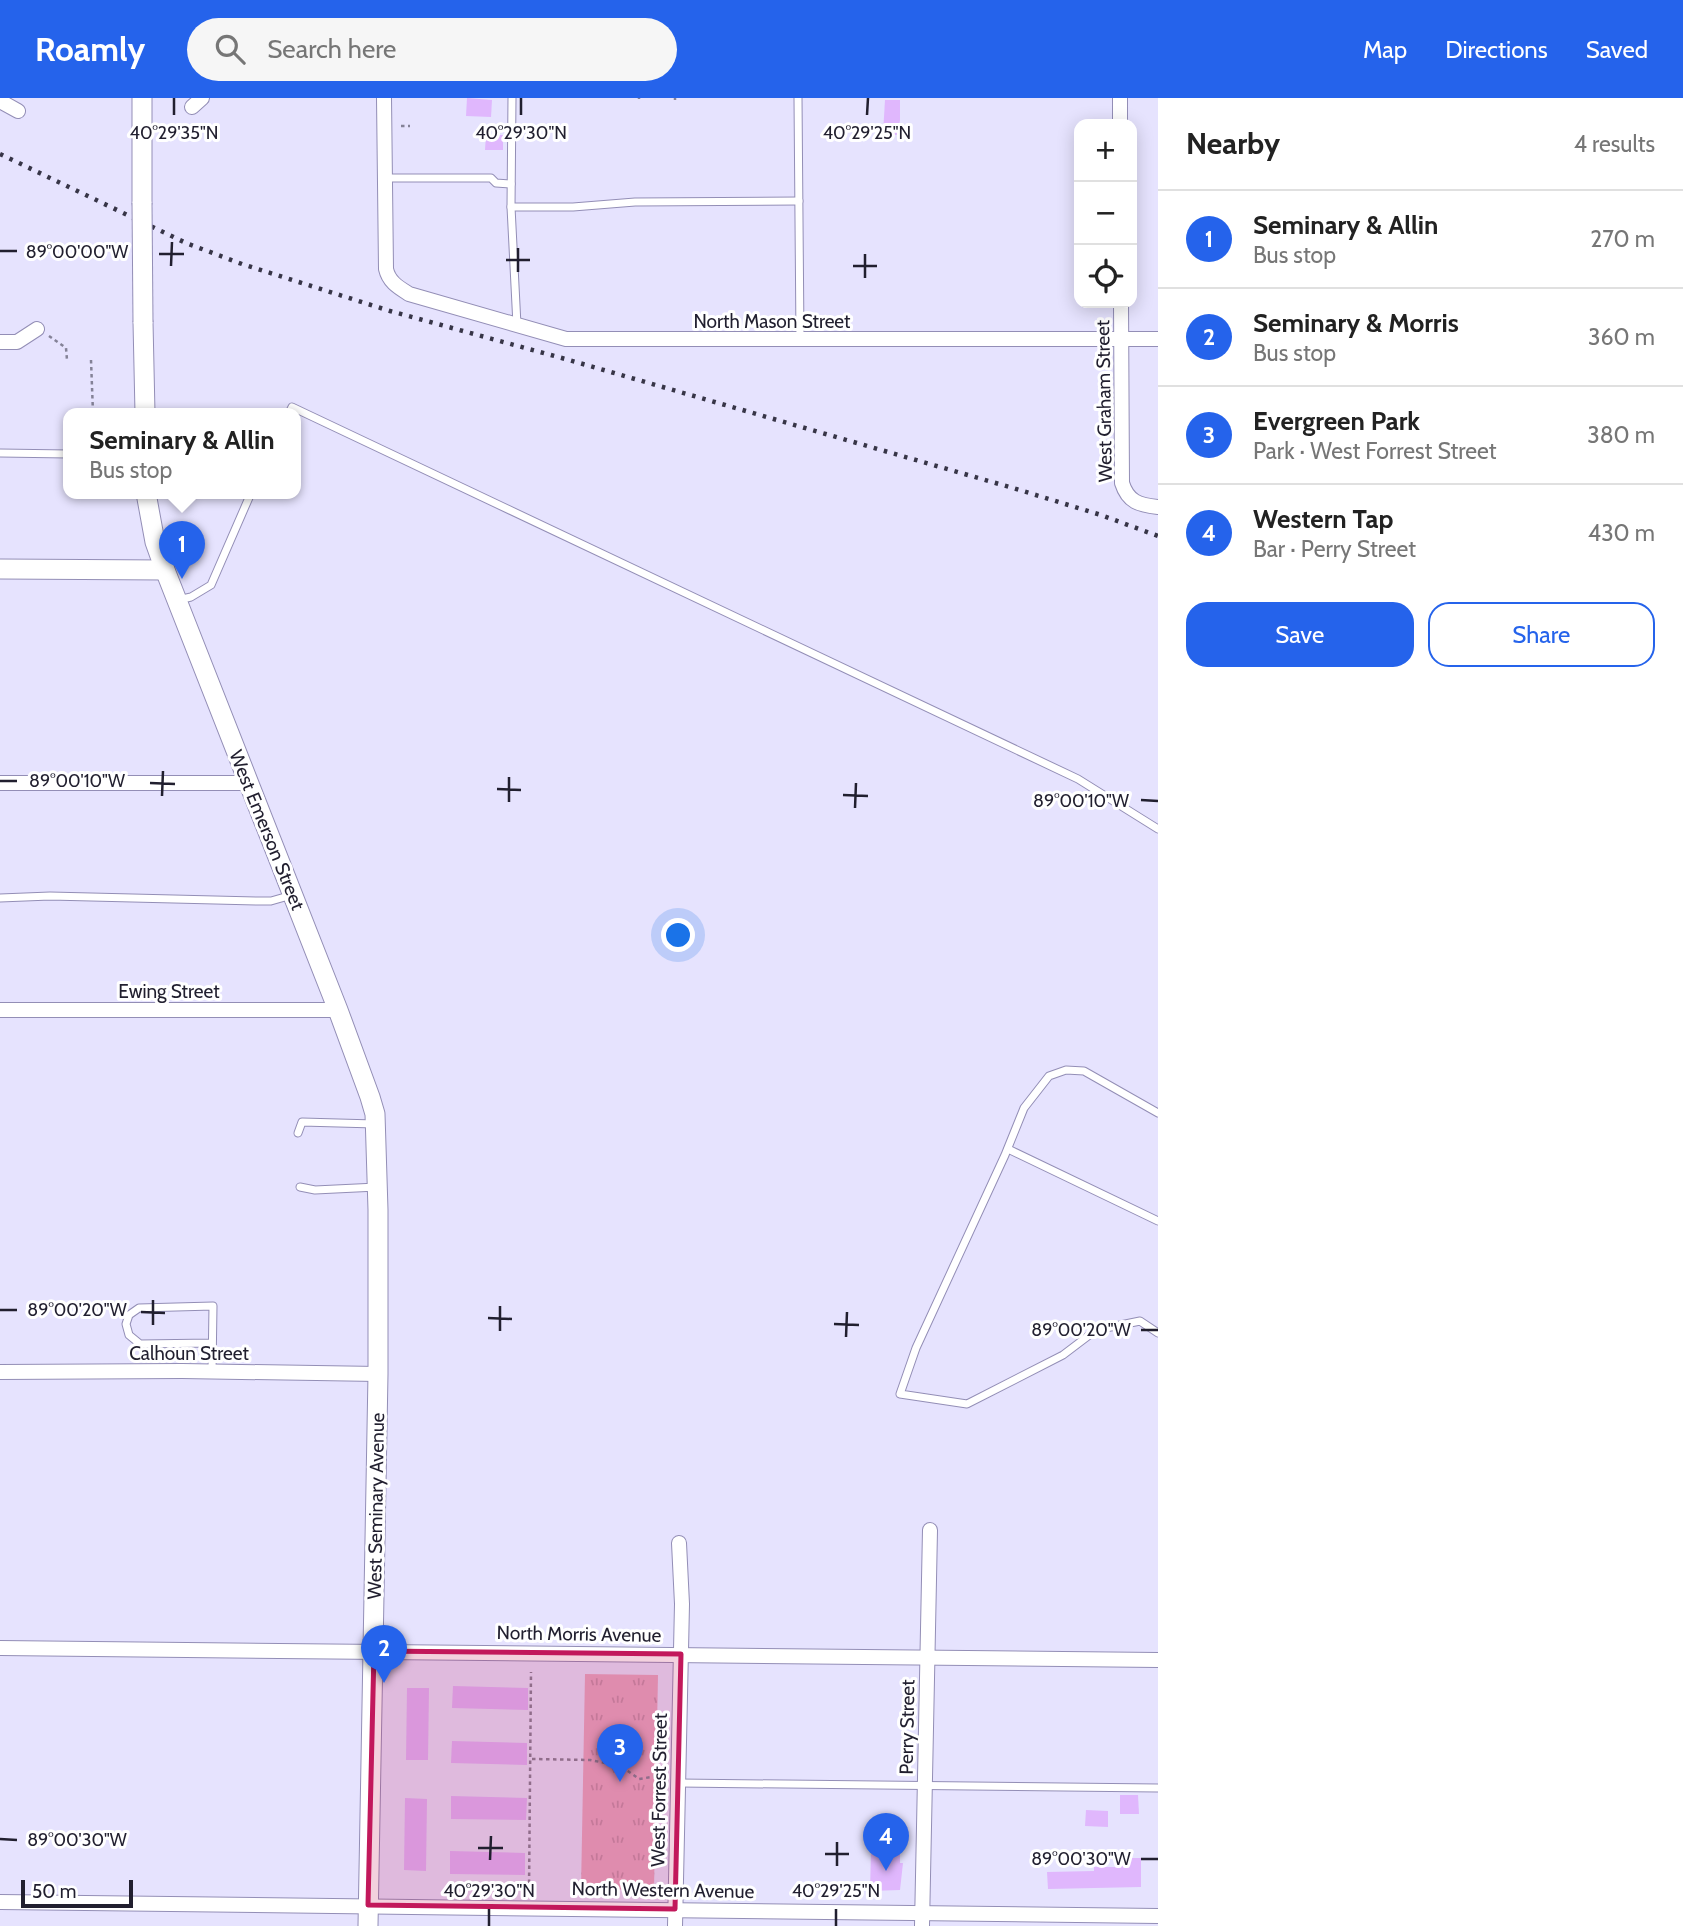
<!DOCTYPE html>
<meta charset="utf-8">
<style>
:root{--surface:#fff;--page:#f6f6f6;--text:#222;--muted:#767676;--line:#e0e0e0;--accent:#2563eb}
body{margin:0;font-family:Cabin,sans-serif;background:var(--page);color:var(--text)}
.controls{position:absolute;right:21px;top:21px;display:grid;overflow:hidden;border-radius:14px;box-shadow:0 4px 18px #0003}
.controls button{width:63px;height:63px;display:grid;place-items:center;padding:0;border:0;border-bottom:2px solid var(--line);background:var(--surface);color:var(--text);font:35px sans-serif}
.scale{position:absolute;left:21px;bottom:18px;width:112px;box-sizing:border-box;padding-left:7px;border:4px solid #211f2f;border-top:0;font-size:19px;line-height:24px;white-space:nowrap;color:#211f2f;-webkit-text-stroke:5px #fff;paint-order:stroke}
.you{position:absolute;left:679px;top:838px;width:24px;height:24px;margin:-18px;border:5px solid #fff;border-radius:50%;background:#1a73e8;box-shadow:0 0 0 10px #1a73e833}
.badge{display:grid;place-items:center;width:46px;height:46px;border-radius:50%;background:var(--accent);color:#fff;font-size:23px;font-weight:700}
.pin{position:absolute;translate:-50% -58px;filter:drop-shadow(0 2px 4px #0008)}
.pin::after{content:'';position:absolute;top:37px;width:24px;height:21px;background:inherit;clip-path:polygon(0 0,100% 0,50% 100%)}
.popup{position:absolute;left:63px;top:310px;width:238px;height:91px;box-sizing:border-box;display:grid;place-content:center;border-radius:14px;background:var(--surface);filter:drop-shadow(0 2px 5px #0005);font-size:23px;white-space:nowrap;color:var(--muted)}
.popup b{font-size:26px;color:var(--text)}
.popup::after{content:'';position:absolute;left:50%;top:100%;margin-left:-14px;border:14px solid transparent;border-top-color:var(--surface)}
.list{margin:0;padding:0;list-style:none}
h2{display:flex;justify-content:space-between;align-items:center;height:91px;margin:0;padding:0 28px;font-size:30px}
h2 small{font-size:23px;font-weight:400;color:var(--muted)}
.list li{display:grid;grid-template-columns:46px 1fr auto;gap:21px;align-items:center;box-sizing:border-box;height:98px;padding:0 28px;border-top:2px solid var(--line)}
.list b{display:block;font-size:26px;white-space:nowrap}
.list p{margin:0;font-size:23px;white-space:nowrap;color:var(--muted)}
.list em{font-size:23px;font-style:normal;color:var(--muted)}
.actions{display:flex;gap:14px;padding:21px 28px}
.actions a{flex:1;padding:16px 0;border:2px solid var(--accent);border-radius:21px;text-align:center;font-size:24px;color:var(--accent)}
.actions .main{background:var(--accent);color:#fff}
.icon{flex:none;width:38px;height:38px;fill:none;stroke:currentColor;stroke-width:2;stroke-linecap:round;stroke-linejoin:round}
.map{position:relative;flex:none;width:1158px;height:1828px;overflow:hidden}
header{display:flex;align-items:center;gap:42px;box-sizing:border-box;height:98px;padding:0 35px;background:var(--accent);color:#fff}
header strong{font-size:33px}
nav{display:flex;gap:38px;margin-inline-start:auto;font-size:24px}
.search{width:490px;height:63px;background:var(--page);display:flex;align-items:center;gap:18px;box-sizing:border-box;padding:0 24px;border-radius:38px;color:var(--muted);font-size:26px}
main{display:flex}
aside{flex:1;background:var(--surface)}
.map>svg:first-child{display:block}
.grass{fill:url(#grass-tufts)}
.building{fill:#e0b7fd}
.lines{fill:none;stroke-linecap:round;stroke-linejoin:round}
.lane-casing{stroke:#938eb6;stroke-width:9}
.street-casing{stroke:#938eb6;stroke-width:16}
.secondary-casing{stroke:#938eb6;stroke-width:21}
.path{stroke:#848297;stroke-width:2.5;stroke-dasharray:3.5 3.5;stroke-linecap:butt}
.lane{stroke:#fff;stroke-width:7}
.street{stroke:#fff;stroke-width:14}
.secondary{stroke:#fff;stroke-width:19}
.rail{stroke:#373547;stroke-width:4.5;stroke-dasharray:3.5 7;stroke-linecap:butt}
.secondary-bridge-casing{stroke:#938eb6;stroke-width:21;stroke-linecap:butt}
.secondary-bridge{stroke:#fff;stroke-width:19}
.marked{fill:#c2185b;fill-opacity:0.2;stroke:#c2185b;stroke-width:5;stroke-linejoin:round}
.ticks{fill:none;stroke:#211f2f;stroke-width:2.5}
.labels{text-anchor:middle;dominant-baseline:central;stroke-width:6;stroke-linejoin:round;paint-order:stroke}
.street-label{font-size:19px;fill:#211f2f;stroke:#fff}
.ticks-label{font-size:18px;text-anchor:middle;fill:#211f2f;stroke:#fff;stroke-width:6;stroke-linejoin:round;paint-order:stroke}
</style>
<header>
<strong>Roamly</strong>
<div class="search"><svg class="icon" aria-label="search" viewBox="0 0 24 24"><circle cx="10" cy="10" r="6"/><path d="M15 15l6 6"/></svg>Search here</div>
<nav><a>Map</a><a>Directions</a><a>Saved</a></nav>
</header>
<main>
<div class="map">
<svg width="1158" height="1828" viewBox="0 0 1158 1828">
<defs>
<pattern id="grass-tufts" width="24" height="20" patternUnits="userSpaceOnUse" patternTransform="scale(1.75)"><rect width="24" height="20" fill="#e6a9c4"/><path d="M3 7l-1-3M5 7V3M7 7l1-3M15 17l-1-3M17 17v-4M19 17l1-3" fill="none" stroke="#c591a9"/></pattern>
</defs>
<rect width="100%" height="100%" fill="#e6e3fe"/>
<!-- grass -->
<polygon class="grass" points="585,1576 658,1577 654,1792 581,1791"/>
<!-- building -->
<g class="building">
<polygon points="467,0 492,2 491,19 466,18"/>
<polygon points="885,2 900,2 900,22 897,37 883,36"/>
<polygon points="486,37 503,37 503,52 485,52"/>
<polygon points="453,1588 528,1590 528,1612 452,1610"/>
<polygon points="407,1590 429,1590 428,1662 406,1662"/>
<polygon points="452,1643 527,1645 527,1667 451,1665"/>
<polygon points="1120,1697 1138,1697 1139,1716 1120,1716"/>
<polygon points="451,1698 527,1700 526,1722 451,1721"/>
<polygon points="405,1700 427,1701 426,1773 404,1772"/>
<polygon points="1086,1712 1108,1713 1108,1729 1085,1728"/>
<polygon points="900,1752 900,1765 903,1765 900,1792 870,1793 871,1754"/>
<polygon points="450,1753 525,1755 525,1777 450,1776"/>
<polygon points="1119,1760 1141,1760 1141,1789 1048,1791 1047,1774 1094,1773 1094,1769 1118,1769"/>
</g>
<g class="lines">
<defs>
<g id="lane">
<polyline points="512,0 511,109 517,227"/>
<polyline points="798,0 800,241"/>
<polyline points="385,80 491,80 496,85 511,86"/>
<polyline points="511,109 573,109 635,104 799,103"/>
<polyline points="289,315 292,309 1078,681 1158,731"/>
<polyline points="0,355 68,356"/>
<polyline points="178,502 191,499 211,487 251,395"/>
<polyline points="0,800 50,798 257,803 271,803 292,797"/>
<polyline points="1158,1015 1084,973 1066,972 1049,978 1024,1010 1005,1057 916,1250 900,1296 967,1306 1063,1257 1096,1232 1140,1223 1158,1235"/>
<polyline points="298,1035 302,1024 375,1026"/>
<polyline points="1008,1051 1158,1123"/>
<polyline points="300,1089 315,1092 377,1089"/>
<polyline points="212,1273 213,1208 139,1210 129,1217 126,1226 129,1237 140,1246 212,1245"/>
<polyline points="679,1685 1158,1690"/>
</g>
<g id="street">
<path d="M384 0 386 171C389 184 398 189 409 196L566 241H1158"/>
<polyline points="1120,0 1120,26"/>
<polyline points="0,3 18,13"/>
<polyline points="192,9 202,0"/>
<path d="M1121 205 1122 385C1128 404 1139 407 1158 409"/>
<polyline points="0,244 17,244 37,231"/>
<polyline points="0,685 247,685"/>
<polyline points="0,912 338,912"/>
<polyline points="0,1274 182,1273 378,1276"/>
<polyline points="0,1550 1158,1562"/>
<polyline points="0,1804 1158,1818"/>
<polyline points="675,1828 682,1506 679,1445"/>
<polyline points="922,1828 930,1432"/>
</g>
<g id="secondary">
<polyline points="142,0 142,105"/>
<polyline points="143,224 145,315"/>
<polyline points="146,395 155,444 165,472 338,912 370,999 375,1016 378,1112 378,1276 368,1828"/>
<polyline points="0,471 165,472"/>
</g>
</defs>
<!-- lane casing -->
<use href="#lane" class="lane-casing"/>
<!-- street casing -->
<use href="#street" class="street-casing"/>
<!-- secondary casing -->
<use href="#secondary" class="secondary-casing"/>
<!-- path -->
<g class="path">
<polyline points="639,1 639,0"/>
<polyline points="675,2 675,0"/>
<polyline points="401,28 410,28"/>
<polyline points="49,238 66,250 67,262"/>
<polyline points="91,262 93,315"/>
<polyline points="532,1661 590,1662 621,1668 639,1681 658,1678"/>
<polyline points="529,1792 531,1574"/>
</g>
<!-- lane -->
<use href="#lane" class="lane"/>
<!-- street -->
<use href="#street" class="street"/>
<!-- secondary -->
<use href="#secondary" class="secondary"/>
<!-- rail -->
<polyline class="rail" points="0,56 186,145 242,166 390,213 569,262 1013,390 1101,417 1158,438"/>
<defs>
<polyline id="secondary-bridge" points="142,105 143,224"/>
</defs>
<!-- secondary-bridge casing -->
<use href="#secondary-bridge" class="secondary-bridge-casing"/>
<!-- secondary-bridge -->
<use href="#secondary-bridge" class="secondary-bridge"/>
</g>
<!-- marked area -->
<path class="marked" d="M374 1553 681 1556 675 1811 368 1807Z"/>
<!-- ticks -->
<path class="ticks" d="M174 17V0M521 17V0M867 17 868 0M0 153H17M159 156H184M506 162H530M171 168 172 144M853 168H877M518 174V150M865 180V156M0 683H17M150 685 175 686M497 691 521 692M843 697 868 698M162 698 163 673M1141 702 1158 703M509 704V679M855 710 856 685M0 1212H17M141 1214 165 1215M488 1220 512 1221M834 1226 859 1227M153 1227V1202M1141 1232H1158M500 1233V1208M846 1239 847 1214M0 1741 17 1742M478 1750H503M825 1756H849M1141 1761H1158M490 1762 491 1738M837 1768V1744M489 1828V1811M836 1828V1811"/>
<g class="labels">
<!-- street labels -->
<g class="street-label">
<text x="772" y="223">North Mason Street</text>
<text transform="translate(1104 303) rotate(-91)">West Graham Street</text>
<text transform="translate(267 732) rotate(68)">West Emerson Street</text>
<text x="169" y="893">Ewing Street</text>
<text x="189" y="1255">Calhoun Street</text>
<text transform="translate(376 1408) rotate(-89)">West Seminary Avenue</text>
<text transform="translate(579 1536) rotate(1)">North Morris Avenue</text>
<text transform="translate(907 1629) rotate(-89)">Perry Street</text>
<text transform="translate(659 1692) rotate(-89)">West Forrest Street</text>
<text transform="translate(663 1792) rotate(1)">North Western Avenue</text>
</g>
</g>
<g class="ticks-label">
<text x="174" y="41">40°29'35"N</text>
<text x="521" y="41">40°29'30"N</text>
<text x="867" y="41">40°29'25"N</text>
<text x="77" y="160">89°00'00"W</text>
<text x="77" y="689">89°00'10"W</text>
<text x="1081" y="709">89°00'10"W</text>
<text x="77" y="1218">89°00'20"W</text>
<text x="1081" y="1238">89°00'20"W</text>
<text x="77" y="1748">89°00'30"W</text>
<text x="1081" y="1767">89°00'30"W</text>
<text x="489" y="1799">40°29'30"N</text>
<text x="836" y="1799">40°29'25"N</text>
</g>
</svg>
<div class="controls">
<button>+</button>
<button>−</button>
<button><svg class="icon" aria-label="locate" viewBox="0 0 24 24"><circle cx="12" cy="12" r="6"/><path d="M12 2v4M12 18v4M2 12h4M18 12h4"/></svg></button>
</div>
<div class="scale">50 m</div>
<div class="you"></div>
<div class="pin badge" style="left:182px;top:481px">1</div>
<div class="popup"><b>Seminary &amp; Allin</b>Bus stop</div>
<div class="pin badge" style="left:384px;top:1585px">2</div>
<div class="pin badge" style="left:620px;top:1684px">3</div>
<div class="pin badge" style="left:886px;top:1773px">4</div>
</div>
<aside>
<h2>Nearby<small>4 results</small></h2>
<ul class="list">
<li><span class="badge">1</span><div><b>Seminary &amp; Allin</b><p>Bus stop</p></div><em>270 m</em></li>
<li><span class="badge">2</span><div><b>Seminary &amp; Morris</b><p>Bus stop</p></div><em>360 m</em></li>
<li><span class="badge">3</span><div><b>Evergreen Park</b><p>Park · West Forrest Street</p></div><em>380 m</em></li>
<li><span class="badge">4</span><div><b>Western Tap</b><p>Bar · Perry Street</p></div><em>430 m</em></li>
</ul>
<div class="actions"><a class="main">Save</a><a>Share</a></div>
</aside>
</main>
